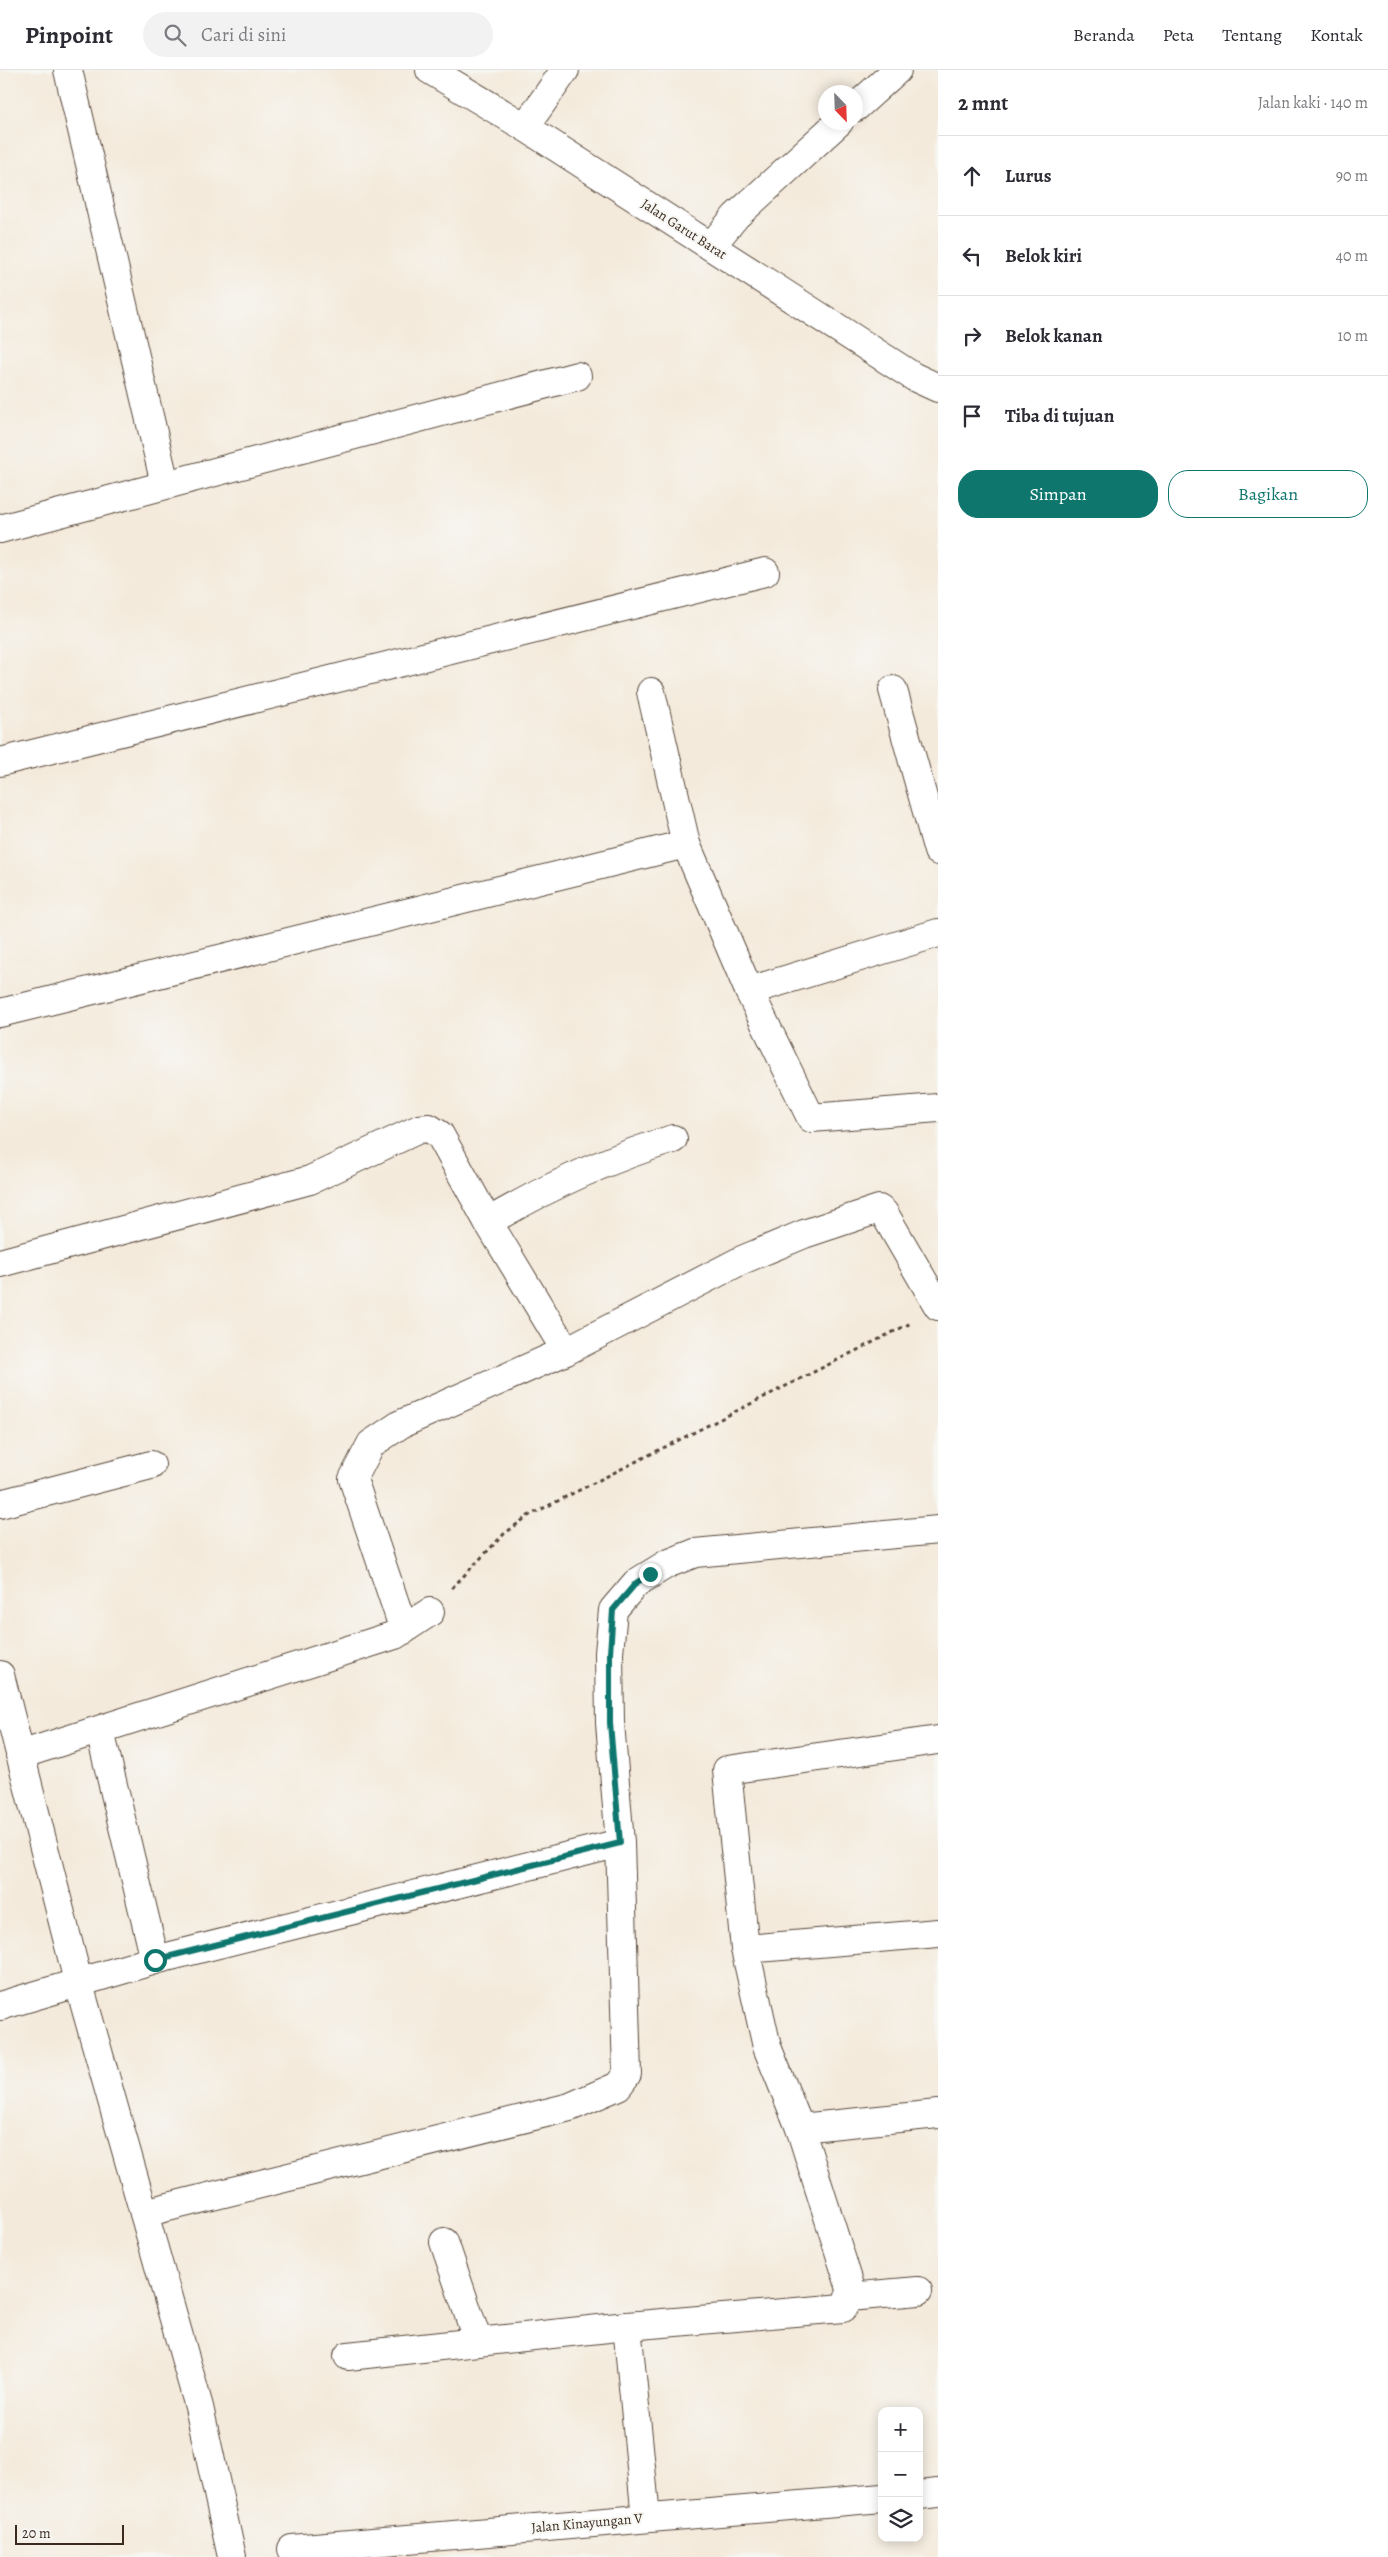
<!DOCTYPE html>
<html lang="id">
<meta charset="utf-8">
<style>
:root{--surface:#fff;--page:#f2f2f3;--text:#2b2b33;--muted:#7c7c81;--line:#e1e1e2;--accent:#0f766e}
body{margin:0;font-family:Alegreya,serif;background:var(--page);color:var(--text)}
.controls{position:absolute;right:15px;bottom:15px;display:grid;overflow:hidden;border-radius:10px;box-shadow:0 2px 12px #0003}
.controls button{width:45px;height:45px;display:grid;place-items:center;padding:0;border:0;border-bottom:1px solid var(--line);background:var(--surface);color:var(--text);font:25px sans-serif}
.compass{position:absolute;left:818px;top:15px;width:45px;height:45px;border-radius:50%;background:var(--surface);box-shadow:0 2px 12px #0003;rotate:157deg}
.scale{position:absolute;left:15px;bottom:12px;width:109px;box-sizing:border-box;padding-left:5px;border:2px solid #3b2a1e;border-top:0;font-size:14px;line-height:18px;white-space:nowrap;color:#3b2a1e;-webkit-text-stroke:4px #f6f6f2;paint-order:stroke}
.stop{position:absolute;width:15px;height:15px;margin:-11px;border:4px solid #0f766e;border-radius:50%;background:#fff}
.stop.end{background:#0f766e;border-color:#fff;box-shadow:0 1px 5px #0008}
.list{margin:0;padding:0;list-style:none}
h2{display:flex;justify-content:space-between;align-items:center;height:65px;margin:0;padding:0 20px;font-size:21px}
h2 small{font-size:16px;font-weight:400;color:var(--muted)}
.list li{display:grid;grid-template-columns:32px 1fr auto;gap:15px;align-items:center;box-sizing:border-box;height:80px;padding:0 20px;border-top:1px solid var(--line)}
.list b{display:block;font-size:19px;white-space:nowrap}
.list em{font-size:16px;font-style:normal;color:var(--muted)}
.actions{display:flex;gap:10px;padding:15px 20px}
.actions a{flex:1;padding:11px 0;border:1px solid var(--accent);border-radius:20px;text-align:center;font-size:18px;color:var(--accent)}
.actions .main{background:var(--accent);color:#fff}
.icon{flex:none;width:28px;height:28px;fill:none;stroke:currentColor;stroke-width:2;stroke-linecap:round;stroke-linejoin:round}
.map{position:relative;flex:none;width:938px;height:2487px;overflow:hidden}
header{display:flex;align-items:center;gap:30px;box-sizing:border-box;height:70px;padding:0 25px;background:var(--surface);border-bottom:1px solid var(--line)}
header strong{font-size:24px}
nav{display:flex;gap:28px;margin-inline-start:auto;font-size:18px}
.search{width:350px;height:45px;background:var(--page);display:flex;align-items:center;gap:12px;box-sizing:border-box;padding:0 18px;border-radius:28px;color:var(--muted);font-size:19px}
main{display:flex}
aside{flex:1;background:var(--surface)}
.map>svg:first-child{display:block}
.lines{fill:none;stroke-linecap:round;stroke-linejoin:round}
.street-casing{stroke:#57473a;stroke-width:30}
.secondary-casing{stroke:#57473a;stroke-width:30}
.path{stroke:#57473a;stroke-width:3;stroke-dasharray:4 4;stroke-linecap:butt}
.street{stroke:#fff;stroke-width:28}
.secondary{stroke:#fff;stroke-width:28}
.route{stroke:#0f766e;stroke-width:6}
.labels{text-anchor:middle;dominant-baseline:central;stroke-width:4;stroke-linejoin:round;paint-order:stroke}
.street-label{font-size:14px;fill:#3b2a1e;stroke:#f6f6f2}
</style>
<header>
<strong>Pinpoint</strong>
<div class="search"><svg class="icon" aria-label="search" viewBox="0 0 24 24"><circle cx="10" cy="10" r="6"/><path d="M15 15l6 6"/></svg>Cari di sini</div>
<nav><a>Beranda</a><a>Peta</a><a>Tentang</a><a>Kontak</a></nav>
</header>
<main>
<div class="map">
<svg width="938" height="2487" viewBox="0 0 938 2487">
<rect width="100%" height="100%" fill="#f6f6f2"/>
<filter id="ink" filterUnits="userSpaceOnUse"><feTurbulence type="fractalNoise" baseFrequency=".02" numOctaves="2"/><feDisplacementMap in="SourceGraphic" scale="10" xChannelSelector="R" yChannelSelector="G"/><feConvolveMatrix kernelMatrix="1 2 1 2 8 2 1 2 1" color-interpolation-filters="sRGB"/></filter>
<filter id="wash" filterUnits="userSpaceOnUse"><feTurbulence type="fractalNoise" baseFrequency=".0096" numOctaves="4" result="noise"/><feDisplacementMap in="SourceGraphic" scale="20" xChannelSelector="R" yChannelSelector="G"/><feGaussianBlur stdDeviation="1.12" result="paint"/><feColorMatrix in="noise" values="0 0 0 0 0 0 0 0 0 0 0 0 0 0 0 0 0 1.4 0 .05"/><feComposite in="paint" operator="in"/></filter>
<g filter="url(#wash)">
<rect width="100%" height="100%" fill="#f4eadb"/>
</g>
<g filter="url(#ink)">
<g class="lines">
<defs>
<g id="street">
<polyline points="68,0 165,414"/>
<polyline points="856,37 897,0"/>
<polyline points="525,57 565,0"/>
<polyline points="711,176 736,146 839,52"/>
<polyline points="0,459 577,306"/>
<polyline points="893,620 938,781"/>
<polyline points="651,622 686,774 749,921 811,1048 938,1038"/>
<polyline points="0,692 765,502"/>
<polyline points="749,921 938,863"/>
<polyline points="0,943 686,774"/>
<polyline points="488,1152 566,1281"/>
<path d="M0 1193 310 1110 419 1059 429 1058 440 1065 488 1152C544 1119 610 1088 673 1069"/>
<polyline points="0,1434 151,1395"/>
<polyline points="404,1560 353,1409 371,1374 401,1354 566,1281 742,1190 804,1164 879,1139 884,1143 938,1236"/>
<polyline points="0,1605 78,1911 199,2337 232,2487"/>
<polyline points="100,1661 155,1890"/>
<polyline points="20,1685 395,1565 430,1542"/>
<polyline points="620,1773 610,1653 609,1583 613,1540 636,1513 667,1494 695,1483 938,1460"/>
<polyline points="745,1879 938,1863"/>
<polyline points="0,1936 155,1890 620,1773 627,2004 618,2016 570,2037 144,2143"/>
<polyline points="800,2058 938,2044"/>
<polyline points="444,2172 478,2272"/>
<polyline points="849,2227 918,2221"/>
<polyline points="627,2256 646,2448"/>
<polyline points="348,2286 627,2256 843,2238 852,2222 800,2058 767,1977 745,1879 727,1700 938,1670"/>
<polyline points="919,2425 938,2423"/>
<polyline points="292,2479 882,2428"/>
</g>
<polyline id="secondary" points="430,0 525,57 914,307 938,318"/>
</defs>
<!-- street casing -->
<use href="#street" class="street-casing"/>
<!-- secondary casing -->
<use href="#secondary" class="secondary-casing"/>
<!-- path -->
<polyline class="path" points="452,1518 504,1464 528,1446 911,1253"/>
<!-- street -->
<use href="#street" class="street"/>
<!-- secondary -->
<use href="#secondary" class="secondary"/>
</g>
</g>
<g class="lines" filter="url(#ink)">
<!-- route -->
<polyline class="route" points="155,1890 620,1773 610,1653 610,1583 613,1540 636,1513 650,1504"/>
</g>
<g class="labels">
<!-- street labels -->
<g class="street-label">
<text transform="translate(684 159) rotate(33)">Jalan Garut Barat</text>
<text transform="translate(587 2453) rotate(-5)">Jalan Kinayungan V</text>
</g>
</g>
</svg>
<div class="controls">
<button>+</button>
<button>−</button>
<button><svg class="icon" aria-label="layers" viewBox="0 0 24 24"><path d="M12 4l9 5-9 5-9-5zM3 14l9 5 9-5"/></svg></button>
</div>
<svg class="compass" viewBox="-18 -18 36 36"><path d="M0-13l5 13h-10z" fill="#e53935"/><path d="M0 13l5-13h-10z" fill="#7c7c81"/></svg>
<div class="scale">20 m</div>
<div class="stop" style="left:155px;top:1890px"></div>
<div class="stop end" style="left:650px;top:1504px"></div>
</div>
<aside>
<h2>2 mnt<small>Jalan kaki · 140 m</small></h2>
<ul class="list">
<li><svg class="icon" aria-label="ahead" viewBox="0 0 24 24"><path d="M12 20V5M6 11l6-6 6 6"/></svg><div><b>Lurus</b></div><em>90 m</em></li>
<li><svg class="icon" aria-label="left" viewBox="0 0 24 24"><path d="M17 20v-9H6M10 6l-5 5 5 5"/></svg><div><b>Belok kiri</b></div><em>40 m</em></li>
<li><svg class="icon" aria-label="right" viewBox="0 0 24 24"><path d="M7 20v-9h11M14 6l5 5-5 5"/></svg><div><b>Belok kanan</b></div><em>10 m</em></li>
<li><svg class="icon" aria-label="arrive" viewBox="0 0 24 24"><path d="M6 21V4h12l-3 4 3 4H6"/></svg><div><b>Tiba di tujuan</b></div></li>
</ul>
<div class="actions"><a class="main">Simpan</a><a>Bagikan</a></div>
</aside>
</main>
